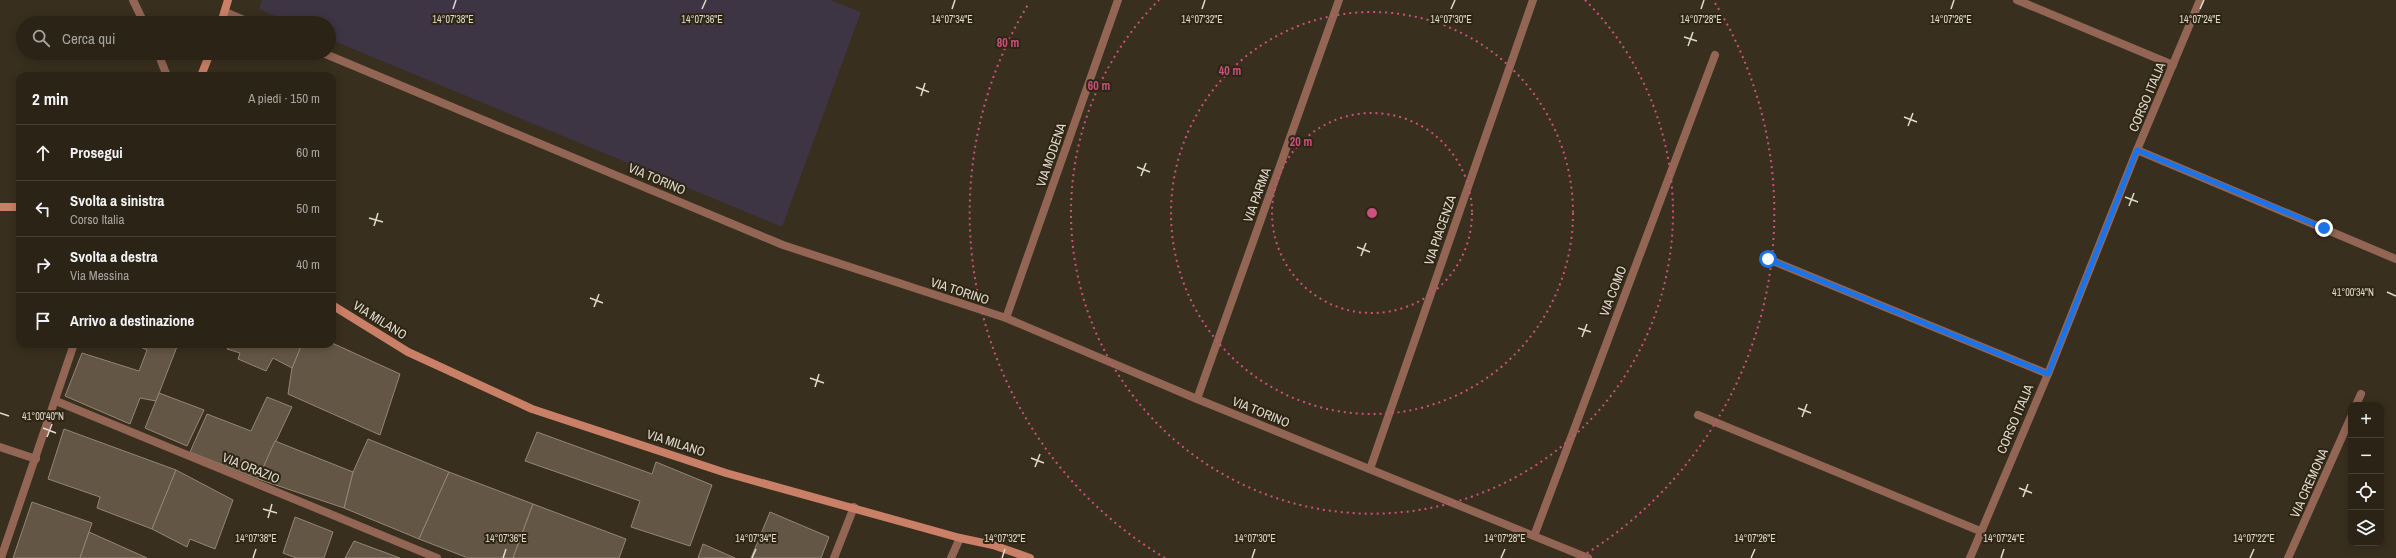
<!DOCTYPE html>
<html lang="it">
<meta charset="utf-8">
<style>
:root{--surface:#2b2316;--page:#332b1f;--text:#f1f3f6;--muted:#a6a4a1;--line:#474035}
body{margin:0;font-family:"Archivo Narrow",sans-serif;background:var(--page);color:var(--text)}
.controls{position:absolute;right:12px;bottom:12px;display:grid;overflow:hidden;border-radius:8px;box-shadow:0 2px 10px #0003}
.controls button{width:36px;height:36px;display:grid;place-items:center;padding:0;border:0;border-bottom:1px solid var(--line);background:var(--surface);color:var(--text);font:20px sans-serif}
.stop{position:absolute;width:12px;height:12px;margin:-9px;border:3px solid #1a73e8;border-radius:50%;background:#fff}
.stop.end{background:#1a73e8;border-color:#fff;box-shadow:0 1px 4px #0008}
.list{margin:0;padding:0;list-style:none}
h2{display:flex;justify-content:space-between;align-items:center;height:52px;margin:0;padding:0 16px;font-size:17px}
h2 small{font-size:13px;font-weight:400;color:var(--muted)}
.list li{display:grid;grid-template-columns:26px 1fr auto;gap:12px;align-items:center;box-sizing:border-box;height:56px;padding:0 16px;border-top:1px solid var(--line)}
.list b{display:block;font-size:15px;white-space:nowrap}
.list p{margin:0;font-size:13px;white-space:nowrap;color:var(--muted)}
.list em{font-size:13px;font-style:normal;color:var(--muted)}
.icon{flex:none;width:22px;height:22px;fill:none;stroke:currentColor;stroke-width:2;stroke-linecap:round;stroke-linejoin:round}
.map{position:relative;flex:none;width:2396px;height:558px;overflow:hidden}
.search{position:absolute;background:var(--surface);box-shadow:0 2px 10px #0003;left:16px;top:16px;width:320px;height:44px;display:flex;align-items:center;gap:10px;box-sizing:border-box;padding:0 14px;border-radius:22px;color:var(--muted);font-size:15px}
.panel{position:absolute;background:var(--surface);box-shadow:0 2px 10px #0003;left:16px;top:72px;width:320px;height:276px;border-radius:12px}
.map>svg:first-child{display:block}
.education{fill:#3d3444}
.building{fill:#635644;stroke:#948673}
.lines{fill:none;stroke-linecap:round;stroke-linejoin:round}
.street{stroke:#936554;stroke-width:8}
.secondary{stroke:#ca8066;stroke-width:8}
.route{stroke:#1a73e8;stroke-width:5}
.ticks{fill:none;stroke:#e0dacf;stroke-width:1.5}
.ring{fill:none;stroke:#cb527e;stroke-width:2;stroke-dasharray:2 4}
.labels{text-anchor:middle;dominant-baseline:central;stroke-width:4;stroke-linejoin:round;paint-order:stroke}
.street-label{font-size:13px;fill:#e0dacf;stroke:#2f2514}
.ticks-label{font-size:10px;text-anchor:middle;fill:#e0dacf;stroke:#2f2514;stroke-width:4;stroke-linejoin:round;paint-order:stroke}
.centre{fill:#cb527e;stroke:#2f2514;stroke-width:2}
.ring-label{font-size:12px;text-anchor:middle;font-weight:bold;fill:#cb527e;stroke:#2f2514;stroke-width:4;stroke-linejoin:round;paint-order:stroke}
</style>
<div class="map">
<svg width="2396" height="558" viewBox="0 0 2396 558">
<rect width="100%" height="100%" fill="#392f1e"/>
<!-- education -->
<polygon class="education" points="262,0 830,0 861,12 782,227 329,39 329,23 291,23 259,9"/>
<!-- building -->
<g class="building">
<polygon points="332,343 400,374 380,435 288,394 292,368 302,344"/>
<polygon points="134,344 178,344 156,401 140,398 130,424 65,396 82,353 139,371 147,350"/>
<polygon points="230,344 302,344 292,368 273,358 266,371 238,359 240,353 227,349"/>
<polygon points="159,393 204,410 187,446 145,428"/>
<polygon points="267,397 292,407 258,479 190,452 207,414 251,431"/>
<polygon points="64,429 176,470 152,529 97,508 100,497 48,479"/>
<polygon points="537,432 652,474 656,462 712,485 690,546 631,527 640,501 525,461"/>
<polygon points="368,439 449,472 419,539 344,508 353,472"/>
<polygon points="275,441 353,472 344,508 258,479"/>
<polygon points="176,470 233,500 215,549 190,539 187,547 152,529"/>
<polygon points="449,472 533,504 513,558 468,558 419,539"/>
<polygon points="32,502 92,523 80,558 13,558"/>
<polygon points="533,504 626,539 619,558 513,558"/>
<polygon points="770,512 829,537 821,558 751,558"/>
<polygon points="295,517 333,532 324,558 296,558 283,553"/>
<polygon points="89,532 147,558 80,558"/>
<polygon points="354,541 400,558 345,558"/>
<polygon points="703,544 735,558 698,558"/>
</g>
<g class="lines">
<!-- street -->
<g class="street">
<polyline points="133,0 144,23"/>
<polyline points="2017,0 2173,65"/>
<polyline points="225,12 251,23"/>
<polyline points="158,53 167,76"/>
<polyline points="323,53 783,245 1006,318 1197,399 1588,558"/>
<polyline points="2137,150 2396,259"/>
<polyline points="1768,259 2048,374"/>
<polyline points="1006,318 1118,0"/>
<polyline points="1197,399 1339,0"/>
<polyline points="56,401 437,558"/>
<polyline points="2356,405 2361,394"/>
<polyline points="1698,415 1980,531"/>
<polyline points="0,447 36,459"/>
<polyline points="1370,469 1533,0"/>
<polyline points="1534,536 1715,55"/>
<polyline points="1,558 74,344"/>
<polyline points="834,558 854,507"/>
<polyline points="951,558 960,538"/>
<polyline points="1970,558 2048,374 2137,150 2200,0"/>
<polyline points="2288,558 2351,417"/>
</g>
<!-- secondary -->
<g class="secondary">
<polyline points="221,23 228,0"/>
<polyline points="201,76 210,53"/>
<polyline points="0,207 20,207"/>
<polyline points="332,305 408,352 532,409 726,473 960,538 993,545 1030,558"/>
</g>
</g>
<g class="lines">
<!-- route -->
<polyline class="route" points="1768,259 2048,374 2137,150 2324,228"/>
</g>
<!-- ticks -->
<path class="ticks" d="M453 9 456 0M702 9 706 0M952 9 955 0M1202 9 1205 0M1451 9 1455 0M1701 9 1704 0M1951 9 1954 0M2200 9 2204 0M1684 37 1697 41M1688 46 1693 32M916 87 929 92M921 96 925 83M1904 117 1917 122M1908 126 1913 113M1137 167 1150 172M1141 176 1146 163M2125 197 2138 202M2129 206 2134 193M369 218 383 222M374 226 378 213M1357 247 1370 252M1361 256 1366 243M2387 292 2396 296M590 298 603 303M594 307 599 294M1578 328 1591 332M1582 337 1587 324M810 378 824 383M815 387 819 374M1798 408 1811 413M0 413 9 416M1802 417 1807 404M43 428 56 433M47 437 52 424M1031 458 1044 463M1035 467 1040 454M2019 488 2032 493M2023 497 2028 484M263 509 277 513M268 518 272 504M253 558 256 549M503 558 506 549M752 558 756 549M1002 558 1005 549M1252 558 1255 549M1501 558 1505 549M1751 558 1755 549M2001 558 2004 549M2250 558 2254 549"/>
<!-- distance rings -->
<g class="ring">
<circle cx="1372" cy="213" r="100"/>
<circle cx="1372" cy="213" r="201"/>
<path d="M1585 0A301 301 0 1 1 1159 0"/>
<path d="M1165 558A402 402 0 0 1 1029 3M1715 3A402 402 0 0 1 1579 558"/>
</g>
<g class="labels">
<!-- street labels -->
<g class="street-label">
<text transform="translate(2147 97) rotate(-67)">CORSO ITALIA</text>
<text transform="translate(1051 155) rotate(-71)">VIA MODENA</text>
<text transform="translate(657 179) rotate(23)">VIA TORINO</text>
<text transform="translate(1257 195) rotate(-70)">VIA PARMA</text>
<text transform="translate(1440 230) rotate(-71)">VIA PIACENZA</text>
<text transform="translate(960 291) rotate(18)">VIA TORINO</text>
<text transform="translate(1613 291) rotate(-69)">VIA COMO</text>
<text transform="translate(380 320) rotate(32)">VIA MILANO</text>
<text transform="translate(1261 412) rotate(22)">VIA TORINO</text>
<text transform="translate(2015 419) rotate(-67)">CORSO ITALIA</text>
<text transform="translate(676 443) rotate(18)">VIA MILANO</text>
<text transform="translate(251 468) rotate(22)">VIA ORAZIO</text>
<text transform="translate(2309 483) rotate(-66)">VIA CREMONA</text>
</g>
</g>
<g class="ticks-label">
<text x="453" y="23">14°07'38"E</text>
<text x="702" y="23">14°07'36"E</text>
<text x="952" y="23">14°07'34"E</text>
<text x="1202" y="23">14°07'32"E</text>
<text x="1451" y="23">14°07'30"E</text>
<text x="1701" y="23">14°07'28"E</text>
<text x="1951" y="23">14°07'26"E</text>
<text x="2200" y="23">14°07'24"E</text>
<text x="2353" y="296">41°00'34"N</text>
<text x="43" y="420">41°00'40"N</text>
<text x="256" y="542">14°07'38"E</text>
<text x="506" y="542">14°07'36"E</text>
<text x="756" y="542">14°07'34"E</text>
<text x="1005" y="542">14°07'32"E</text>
<text x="1255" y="542">14°07'30"E</text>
<text x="1505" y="542">14°07'28"E</text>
<text x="1755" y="542">14°07'26"E</text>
<text x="2004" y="542">14°07'24"E</text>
<text x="2254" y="542">14°07'22"E</text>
</g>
<circle cx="1372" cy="213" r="6" class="centre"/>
<g class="ring-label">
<text x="1008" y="47">80 m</text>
<text x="1230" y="75">40 m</text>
<text x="1099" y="90">60 m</text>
<text x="1301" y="146">20 m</text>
</g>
</svg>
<div class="controls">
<button>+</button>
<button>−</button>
<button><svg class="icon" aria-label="locate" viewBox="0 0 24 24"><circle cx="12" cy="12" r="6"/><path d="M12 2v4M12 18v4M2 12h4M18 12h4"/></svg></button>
<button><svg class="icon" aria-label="layers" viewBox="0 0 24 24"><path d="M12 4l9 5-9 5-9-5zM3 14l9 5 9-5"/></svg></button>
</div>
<div class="stop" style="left:1768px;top:259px"></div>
<div class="stop end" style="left:2324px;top:228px"></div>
<div class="search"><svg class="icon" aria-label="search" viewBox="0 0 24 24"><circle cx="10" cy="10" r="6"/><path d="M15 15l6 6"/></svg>Cerca qui</div>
<section class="panel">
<h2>2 min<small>A piedi · 150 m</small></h2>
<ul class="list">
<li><svg class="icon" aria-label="ahead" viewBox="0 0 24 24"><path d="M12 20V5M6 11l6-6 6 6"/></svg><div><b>Prosegui</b></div><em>60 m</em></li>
<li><svg class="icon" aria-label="left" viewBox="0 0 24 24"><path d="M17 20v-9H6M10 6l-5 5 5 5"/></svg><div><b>Svolta a sinistra</b><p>Corso Italia</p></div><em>50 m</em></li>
<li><svg class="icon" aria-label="right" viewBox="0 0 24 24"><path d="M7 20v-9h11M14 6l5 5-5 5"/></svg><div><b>Svolta a destra</b><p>Via Messina</p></div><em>40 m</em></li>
<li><svg class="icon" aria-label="arrive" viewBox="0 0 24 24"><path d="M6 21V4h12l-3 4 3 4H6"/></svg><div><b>Arrivo a destinazione</b></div></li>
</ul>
</section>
</div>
